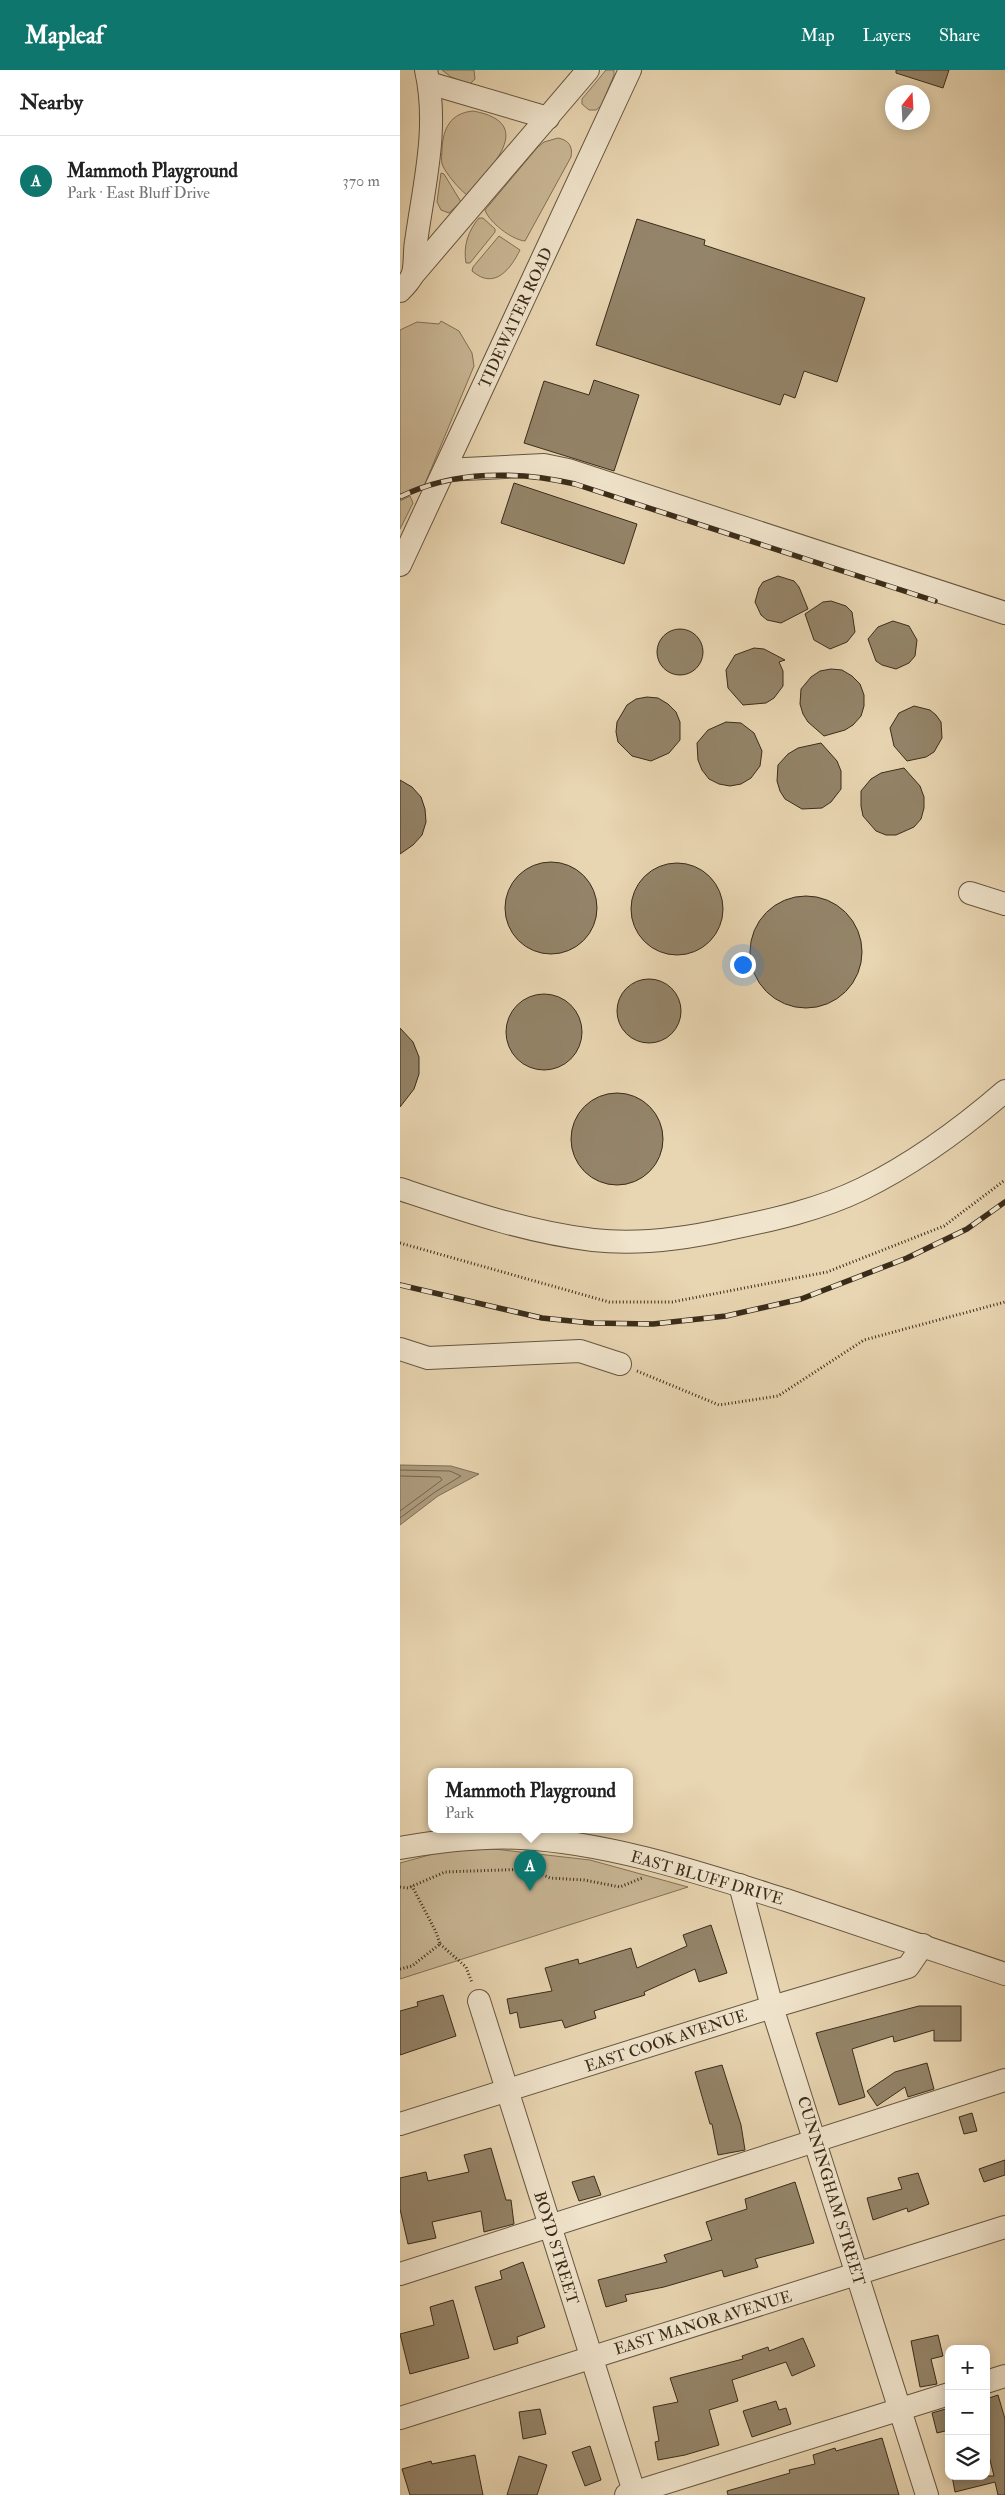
<!DOCTYPE html>
<meta charset="utf-8">
<style>
:root{--surface:#fff;--page:#f6f6f6;--text:#222;--muted:#767676;--line:#e0e0e0;--accent:#0f766e}
body{margin:0;font-family:"IM FELL Double Pica",serif;background:var(--page);color:var(--text)}
.controls{position:absolute;right:15px;bottom:15px;display:grid;overflow:hidden;border-radius:10px;box-shadow:0 2px 12px #0003}
.controls button{width:45px;height:45px;display:grid;place-items:center;padding:0;border:0;border-bottom:1px solid var(--line);background:var(--surface);color:var(--text);font:25px sans-serif}
.compass{position:absolute;left:485px;top:15px;width:45px;height:45px;border-radius:50%;background:var(--surface);box-shadow:0 2px 12px #0003;rotate:18deg}
.you{position:absolute;left:342px;top:894px;width:18px;height:18px;margin:-12px;border:4px solid #fff;border-radius:50%;background:#1a73e8;box-shadow:0 0 0 8px #1a73e833}
.badge{display:grid;place-items:center;width:32px;height:32px;border-radius:50%;background:var(--accent);color:#fff;font-size:16px;font-weight:700}
.pin{position:absolute;translate:-50% -41px;filter:drop-shadow(0 1px 2px #0008)}
.pin::after{content:'';position:absolute;top:26px;width:18px;height:15px;background:inherit;clip-path:polygon(0 0,100% 0,50% 100%)}
.popup{position:absolute;left:28px;top:1698px;width:205px;height:65px;box-sizing:border-box;display:grid;place-content:center;border-radius:10px;background:var(--surface);filter:drop-shadow(0 1px 4px #0005);font-size:16px;white-space:nowrap;color:var(--muted)}
.popup b{font-size:19px;color:var(--text)}
.popup::after{content:'';position:absolute;left:50%;top:100%;margin-left:-10px;border:10px solid transparent;border-top-color:var(--surface)}
.list{margin:0;padding:0;list-style:none}
h2{display:flex;justify-content:space-between;align-items:center;height:65px;margin:0;padding:0 20px;font-size:21px}
h2 small{font-size:16px;font-weight:400;color:var(--muted)}
.list li{display:grid;grid-template-columns:32px 1fr auto;gap:15px;align-items:center;box-sizing:border-box;height:90px;padding:0 20px;border-top:1px solid var(--line)}
.list b{display:block;font-size:19px;white-space:nowrap}
.list p{margin:0;font-size:16px;white-space:nowrap;color:var(--muted)}
.list em{font-size:16px;font-style:normal;color:var(--muted)}
.icon{flex:none;width:28px;height:28px;fill:none;stroke:currentColor;stroke-width:2;stroke-linecap:round;stroke-linejoin:round}
.map{position:relative;flex:none;width:605px;height:2425px;overflow:hidden}
header{display:flex;align-items:center;gap:30px;box-sizing:border-box;height:70px;padding:0 25px;background:var(--accent);color:#fff}
header strong{font-size:24px}
nav{display:flex;gap:28px;margin-inline-start:auto;font-size:18px}
main{display:flex}
aside{flex:1;background:var(--surface)}
.map>svg:first-child{display:block}
.green{fill:#cab897;stroke:#827258}
.water{fill:#ad9c7e;stroke:#7f6f56}
.lines{fill:none;stroke-linecap:round;stroke-linejoin:round}
.shore{stroke:#74644c;stroke-width:1}
.building{fill:#948469;stroke:#3a2c1a}
.minor-casing{stroke:#665640;stroke-width:24}
.path{stroke:#3a2c1a;stroke-width:3;stroke-dasharray:1 2.5;stroke-linecap:butt}
.minor{stroke:#f0e4cc;stroke-width:22}
.rail-casing{stroke:#3a2c1a;stroke-width:5.5}
.rail{stroke:#f0e4cc;stroke-width:4;stroke-dasharray:11;stroke-linecap:butt}
.labels{text-anchor:middle;dominant-baseline:central;stroke-width:4.5;stroke-linejoin:round;paint-order:stroke}
.street-label{font-size:16px;fill:#3a2c1a;stroke:#f0e4cc}
</style>
<header>
<strong>Mapleaf</strong>
<nav><a>Map</a><a>Layers</a><a>Share</a></nav>
</header>
<main>
<aside>
<h2>Nearby<small></small></h2>
<ul class="list">
<li><span class="badge">A</span><div><b>Mammoth Playground</b><p>Park · East Bluff Drive</p></div><em>370 m</em></li>
</ul>
</aside>
<div class="map">
<svg width="605" height="2425" viewBox="0 0 605 2425">
<rect width="100%" height="100%" fill="#e8d5b1"/>
<filter id="stains"><feTurbulence type="fractalNoise" baseFrequency=".004" numOctaves="4"/><feColorMatrix values="0 0 0 0 .2 0 0 0 0 .09 0 0 0 0 .02 0 0 0 .5 -.17"/></filter>
<radialGradient id="worn" r=".72"><stop offset=".6" stop-color="#630" stop-opacity="0"/><stop offset="1" stop-color="#630" stop-opacity=".3"/></radialGradient>
<!-- green -->
<g class="green">
<polygon points="42,0 74,0 75,9 70,14 51,7"/>
<polygon points="206,0 214,0 214,5 201,36 196,40 189,40 182,34 182,29"/>
<path d="M73 41C139 53 89 99 67 125 59 119 46 104 42 94 41 90 42 83 42 79 43 58 51 43 73 41Z"/>
<path d="M158 68C169 70 173 77 171 87L125 171C112 170 89 152 85 140L137 78 144 72Z"/>
<polygon points="41,103 44,104 61,132 49,143 41,140 37,132"/>
<path d="M79 148H83L95 159V162L70 193H66C63 176 68 161 79 148Z"/>
<path d="M99 166 120 180C111 198 95 221 72 201L73 197Z"/>
<polygon points="41,251 59,261 72,283 74,296 24,416 0,424 0,260 17,252 39,254"/>
<polygon points="10,426 13,433 0,459 0,431"/>
<polygon points="94,1779 190,1790 288,1817 0,1909 0,1793 44,1781"/>
</g>
<!-- water -->
<polygon class="water" points="0,1395 51,1396 79,1404 38,1426 0,1455"/>
<g class="lines">
<!-- shore -->
<g class="shore">
<polyline points="0,1400 50,1401 61,1406 35,1422 0,1448"/>
<polyline points="0,1406 40,1407 42,1410 0,1441"/>
</g>
</g>
<!-- building -->
<g class="building">
<polygon points="496,0 549,0 543,18 496,3"/>
<polygon points="237,149 305,170 304,175 465,228 437,312 404,301 395,328 384,324 380,335 196,275"/>
<polygon points="194,310 239,325 214,401 124,373 144,311 189,325"/>
<polygon points="114,413 237,454 224,494 101,453"/>
<polygon points="378,506 394,511 399,517 408,539 381,553 367,550 361,545 355,532 359,518 363,512"/>
<polygon points="431,531 446,536 452,542 455,562 447,572 430,579 414,570 405,544 423,532"/>
<polygon points="493,551 509,556 517,570 515,586 509,593 496,599 482,595 476,591 468,569 478,557"/>
<circle cx="280" cy="582" r="23"/>
<polygon points="354,578 364,579 385,590 379,592 383,601 383,616 374,628 366,633 343,635 328,618 326,600 335,585"/>
<polygon points="431,599 442,600 452,606 460,614 464,625 464,636 461,646 453,655 445,660 424,666 408,652 403,644 400,634 401,619 411,607 420,601"/>
<polygon points="247,627 258,628 268,634 276,642 280,652 280,670 269,683 251,691 232,686 218,672 216,662 217,652 227,635 236,629"/>
<polygon points="514,636 530,640 536,645 541,652 542,668 534,682 526,687 507,691 494,676 490,658 499,643"/>
<polygon points="326,652 341,653 354,663 362,681 360,696 351,708 341,714 330,716 319,714 309,709 302,700 298,690 297,673 308,660"/>
<polygon points="421,673 437,691 441,701 441,719 431,732 422,738 402,739 385,729 380,721 377,711 378,695 388,684 398,678"/>
<polygon points="504,698 520,716 524,727 524,738 521,749 514,757 496,765 486,765 476,761 463,746 461,736 461,721 471,709 481,703"/>
<polygon points="0,710 12,717 21,727 25,739 26,752 22,765 13,775 0,784"/>
<circle cx="151" cy="838" r="46"/>
<circle cx="277" cy="839" r="46"/>
<circle cx="406" cy="882" r="56"/>
<circle cx="249" cy="941" r="32"/>
<circle cx="144" cy="962" r="38"/>
<polygon points="0,958 13,972 19,987 19,1004 14,1019 0,1037"/>
<circle cx="217" cy="1069" r="46"/>
<polygon points="311,1855 327,1903 299,1912 295,1899 244,1922 245,1925 194,1941 196,1948 165,1958 162,1950 120,1958 117,1942 110,1944 107,1929 152,1921 145,1898 178,1889 179,1894 231,1878 237,1898 287,1876 283,1865"/>
<polygon points="43,1925 56,1966 0,1985 0,1941 18,1936 17,1932"/>
<polygon points="519,1936 561,1936 561,1971 534,1971 534,1960 494,1972 493,1966 452,1979 465,2027 439,2035 416,1963"/>
<polygon points="527,1993 534,2019 508,2027 505,2017 477,2036 467,2021 495,2002"/>
<polygon points="322,1995 341,2055 345,2080 318,2085 312,2054 310,2054 295,2002"/>
<polygon points="572,2043 577,2061 564,2064 559,2047"/>
<polygon points="91,2078 106,2130 111,2130 114,2154 84,2162 81,2141 32,2152 36,2168 8,2174 0,2139 0,2108 26,2102 28,2111 69,2102 64,2085"/>
<polygon points="605,2090 605,2105 584,2112 579,2099"/>
<polygon points="518,2103 529,2134 508,2142 507,2138 473,2150 467,2128 502,2119 498,2108"/>
<polygon points="194,2106 201,2125 179,2131 172,2112"/>
<polygon points="395,2112 414,2173 355,2189 358,2197 324,2207 322,2200 264,2217 225,2225 227,2231 206,2237 198,2210 267,2192 264,2185 312,2170 306,2152 347,2139 345,2129"/>
<polygon points="123,2192 145,2257 117,2267 118,2273 94,2280 75,2217 102,2209 100,2201"/>
<polygon points="53,2230 69,2288 10,2304 0,2264 34,2255 30,2237"/>
<polygon points="538,2265 543,2286 531,2289 537,2314 520,2317 511,2271"/>
<polygon points="403,2268 415,2296 392,2306 386,2292 332,2310 338,2331 309,2340 319,2375 285,2385 258,2390 255,2372 259,2371 253,2337 278,2332 270,2308 343,2289 342,2286 368,2277 369,2281"/>
<polygon points="598,2325 605,2349 605,2425 598,2425 595,2412 555,2422 552,2406 594,2406 586,2374 586,2329"/>
<polygon points="376,2331 379,2340 386,2338 391,2354 352,2367 343,2341"/>
<polygon points="549,2338 549,2360 537,2363 532,2343"/>
<polygon points="140,2339 146,2364 123,2369 119,2342"/>
<polygon points="482,2368 499,2425 328,2425 327,2421 390,2403 389,2400 415,2394 413,2385 435,2378 436,2381"/>
<polygon points="190,2376 201,2410 185,2416 172,2382"/>
<polygon points="75,2385 83,2425 10,2425 2,2399 31,2391 32,2394"/>
<polygon points="119,2386 147,2395 137,2425 107,2425"/>
</g>
<g class="lines">
<defs>
<g id="minor">
<polyline points="29,13 148,48"/>
<polyline points="12,206 188,0"/>
<path d="M0 221C4 217 10 211 12 206 16 197 14 182 16 172 24 114 39 58 26 0"/>
<polyline points="45,400 144,395 168,400 605,543"/>
<polyline points="0,495 230,0"/>
<polyline points="570,823 605,834"/>
<path d="M0 1119C63 1140 126 1162 193 1170 238 1175 284 1169 328 1159 373 1150 421 1139 462 1119 515 1093 561 1059 605 1021"/>
<polyline points="0,1279 28,1288 180,1281 220,1294"/>
<path d="M0 1778C40 1771 80 1766 121 1768 211 1773 300 1803 386 1830 459 1854 532 1879 605 1904"/>
<polyline points="340,1815 372,1937 527,2425"/>
<polyline points="79,1931 235,2425"/>
<polyline points="0,2054 372,1937 508,1897 523,1875"/>
<polyline points="0,2204 605,2010"/>
<polyline points="586,2312 605,2306"/>
<polyline points="0,2348 605,2157"/>
<polyline points="226,2425 549,2324"/>
</g>
</defs>
<!-- minor casing -->
<use href="#minor" class="minor-casing"/>
<!-- path -->
<g class="path">
<polyline points="0,1173 209,1232 272,1232 427,1202 544,1156 605,1110"/>
<polyline points="237,1301 319,1335 378,1326 464,1270 605,1232"/>
<polyline points="0,1817 8,1818 45,1802 130,1799 150,1808 184,1810 220,1817 242,1808"/>
<polyline points="40,1874 66,1897 72,1913"/>
<polyline points="0,1899 12,1896 40,1874 36,1862 12,1816"/>
</g>
<!-- minor -->
<use href="#minor" class="minor"/>
<defs>
<g id="rail">
<path d="M0 427C54 400 118 401 175 414L535 531"/>
<polyline points="0,1215 142,1248 191,1253 253,1254 326,1246 401,1229 507,1188 567,1159 605,1132"/>
</g>
</defs>
<!-- rail casing -->
<use href="#rail" class="rail-casing"/>
<!-- rail -->
<use href="#rail" class="rail"/>
</g>
<g class="labels">
<!-- street labels -->
<g class="street-label">
<text transform="translate(116 248) rotate(-65)">TIDEWATER ROAD</text>
<text transform="translate(307 1808) rotate(16)">EAST BLUFF DRIVE</text>
<text transform="translate(266 1971) rotate(-18)">EAST COOK AVENUE</text>
<text transform="translate(431 2121) rotate(73)">CUNNINGHAM STREET</text>
<text transform="translate(156 2178) rotate(73)">BOYD STREET</text>
<text transform="translate(303 2253) rotate(-17)">EAST MANOR AVENUE</text>
</g>
</g>
<rect width="100%" height="100%" filter="url(#stains)"/>
<rect width="100%" height="100%" fill="url(#worn)"/>
</svg>
<div class="controls">
<button>+</button>
<button>−</button>
<button><svg class="icon" aria-label="layers" viewBox="0 0 24 24"><path d="M12 4l9 5-9 5-9-5zM3 14l9 5 9-5"/></svg></button>
</div>
<svg class="compass" viewBox="-18 -18 36 36"><path d="M0-13l5 13h-10z" fill="#e53935"/><path d="M0 13l5-13h-10z" fill="#767676"/></svg>
<div class="you"></div>
<div class="pin badge" style="left:130px;top:1821px">A</div>
<div class="popup"><b>Mammoth Playground</b>Park</div>
</div>
</main>
